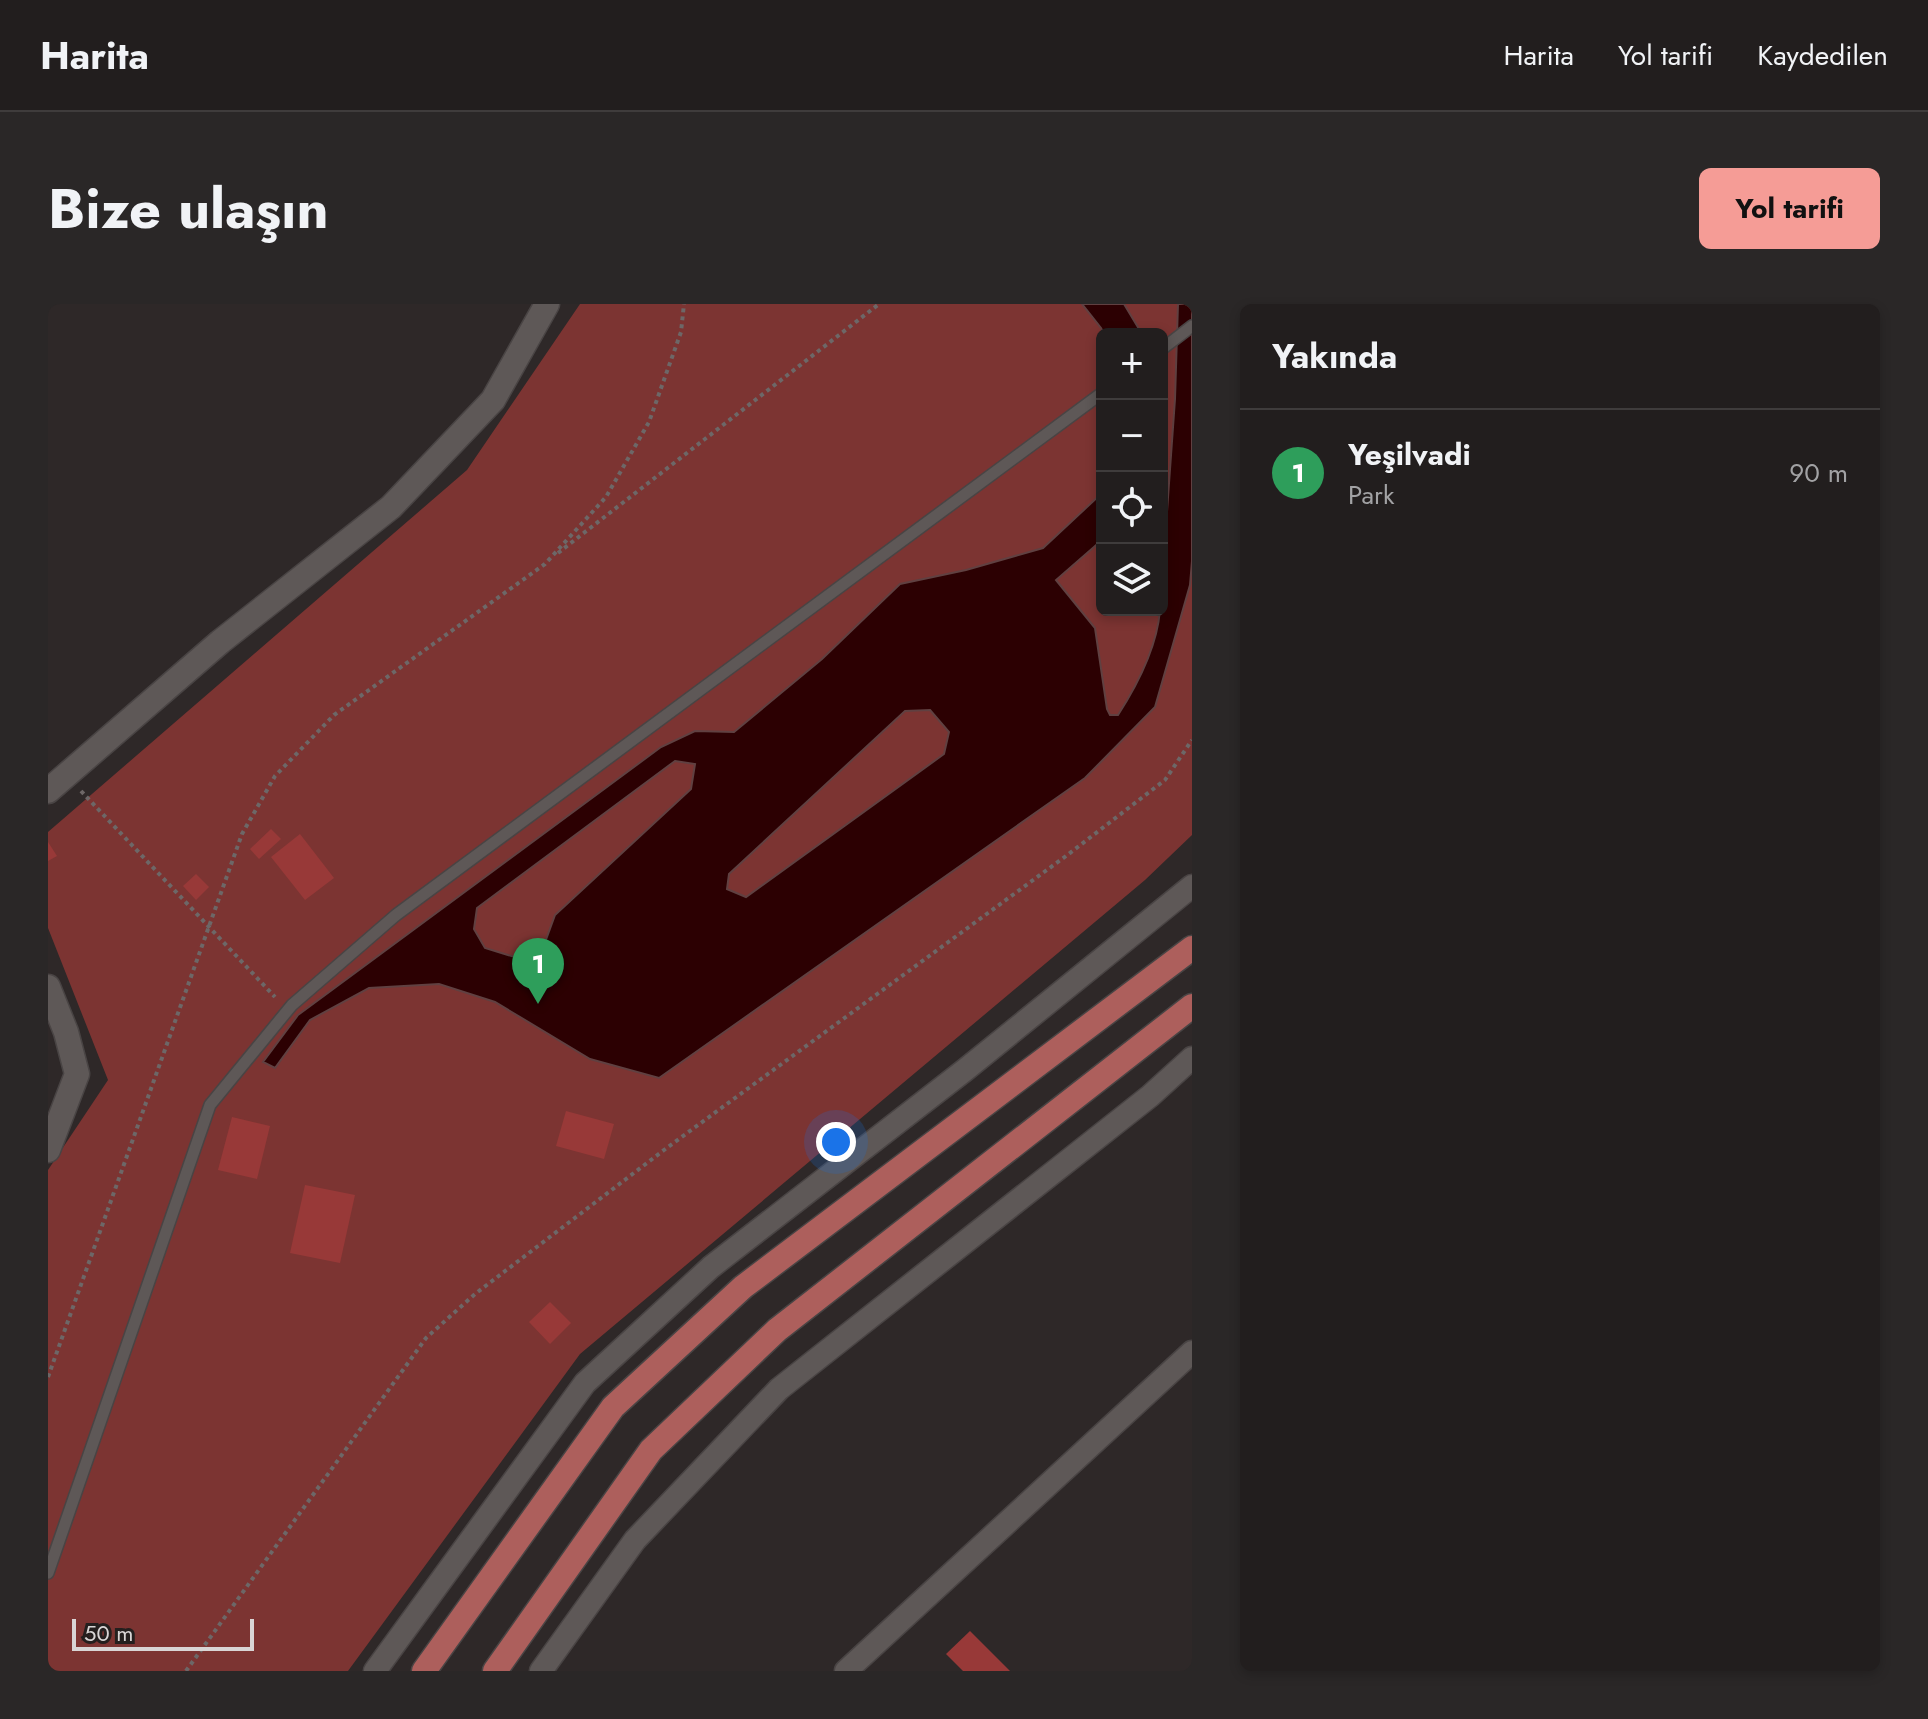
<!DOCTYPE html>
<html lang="tr">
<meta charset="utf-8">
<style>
:root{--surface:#221e1e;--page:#2a2727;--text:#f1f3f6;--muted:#a2a2a4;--line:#3f3c3c;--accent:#f59c96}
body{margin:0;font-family:Jost,sans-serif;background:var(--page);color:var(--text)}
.controls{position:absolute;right:24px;top:24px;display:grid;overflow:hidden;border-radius:12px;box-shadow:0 4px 12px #0003}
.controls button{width:72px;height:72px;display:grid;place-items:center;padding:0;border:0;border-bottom:2px solid var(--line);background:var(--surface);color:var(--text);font:40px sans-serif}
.scale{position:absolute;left:24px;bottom:20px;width:182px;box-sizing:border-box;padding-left:8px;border:4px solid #d9d5d5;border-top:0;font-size:22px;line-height:28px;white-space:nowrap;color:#d9d5d5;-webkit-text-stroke:6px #241f1e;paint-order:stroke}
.you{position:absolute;left:788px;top:838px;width:28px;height:28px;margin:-20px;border:6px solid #fff;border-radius:50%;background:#1a73e8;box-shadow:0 0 0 12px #1a73e833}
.badge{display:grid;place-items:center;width:52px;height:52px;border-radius:50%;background:var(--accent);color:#fff;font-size:26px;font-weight:700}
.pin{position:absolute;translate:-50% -66px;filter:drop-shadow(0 2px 4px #0008)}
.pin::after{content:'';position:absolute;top:42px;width:28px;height:24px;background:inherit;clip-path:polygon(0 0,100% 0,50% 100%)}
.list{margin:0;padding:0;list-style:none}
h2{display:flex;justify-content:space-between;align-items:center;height:104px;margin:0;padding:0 32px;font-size:34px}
h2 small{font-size:26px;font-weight:400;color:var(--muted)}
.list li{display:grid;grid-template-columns:52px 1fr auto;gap:24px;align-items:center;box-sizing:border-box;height:128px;padding:0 32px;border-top:2px solid var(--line)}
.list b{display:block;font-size:30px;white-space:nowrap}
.list p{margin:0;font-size:26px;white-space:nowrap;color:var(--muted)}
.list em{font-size:26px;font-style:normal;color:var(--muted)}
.icon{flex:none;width:44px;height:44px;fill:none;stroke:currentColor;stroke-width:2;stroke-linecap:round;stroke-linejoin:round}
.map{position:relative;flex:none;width:1144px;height:1367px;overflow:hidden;border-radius:12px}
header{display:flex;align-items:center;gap:48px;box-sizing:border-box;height:112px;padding:0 40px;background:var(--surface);border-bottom:2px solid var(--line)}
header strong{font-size:38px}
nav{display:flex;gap:44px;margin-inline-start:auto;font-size:28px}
.intro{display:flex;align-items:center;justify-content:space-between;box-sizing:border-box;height:192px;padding:0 48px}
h1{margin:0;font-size:56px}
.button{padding:20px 36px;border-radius:12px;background:var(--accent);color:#111;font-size:28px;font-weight:700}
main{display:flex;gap:48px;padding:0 48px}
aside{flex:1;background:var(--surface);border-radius:12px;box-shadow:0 4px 12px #0003}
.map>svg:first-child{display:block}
.green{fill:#7c3432;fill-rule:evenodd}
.water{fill:#2c0002;stroke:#604041;stroke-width:2;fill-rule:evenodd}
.building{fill:#983938}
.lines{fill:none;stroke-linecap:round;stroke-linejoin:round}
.lane-casing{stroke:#494444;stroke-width:14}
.street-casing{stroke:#494444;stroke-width:25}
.secondary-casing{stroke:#494444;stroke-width:27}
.primary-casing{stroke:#494444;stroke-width:27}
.path{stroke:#6d6767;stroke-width:4;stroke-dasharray:4 4;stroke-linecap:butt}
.lane{stroke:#5e5857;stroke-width:11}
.street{stroke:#5e5857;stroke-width:22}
.secondary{stroke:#5e5857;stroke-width:24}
.primary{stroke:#ad5f5c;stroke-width:24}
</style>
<header>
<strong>Harita</strong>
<nav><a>Harita</a><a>Yol tarifi</a><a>Kaydedilen</a></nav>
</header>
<div class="intro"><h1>Bize ulaşın</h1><a class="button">Yol tarifi</a></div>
<main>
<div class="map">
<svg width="1144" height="1367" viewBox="0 0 1144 1367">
<rect width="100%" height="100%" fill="#2e2828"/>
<!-- green -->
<path class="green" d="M532 0H1144V531L1097 576 532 1050 300 1367H0V866L60 776 0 624V528L419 166ZM1054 30H1114V306H1054Z"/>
<!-- water -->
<g class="water">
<polygon points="1034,0 1076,0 1094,30 1056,30 1053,24"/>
<path d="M1130 0H1144V257L1142 281 1107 403 1037 474 611 774 542 755 447 698 391 680 321 684 262 716 227 764 215 758 250 711 613 443 647 427 686 428 774 355 852 280 918 266 995 244 1054 189V236L1008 276 1047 324 1059 405 1062 411H1070C1090 380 1109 343 1112 306H1114V278L1127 95ZM882 406 901 428 896 450 698 593 679 585 681 570 857 407ZM627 457 647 460 643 485 507 611 492 652 483 658 437 644 426 625 429 604Z"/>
</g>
<!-- building -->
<g class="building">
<polygon points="223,525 233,535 211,555 202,545"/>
<polygon points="252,530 286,574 257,596 223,553"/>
<polygon points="0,538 9,552 0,557"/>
<polygon points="148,570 161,583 148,596 135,582"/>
<polygon points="518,807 566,820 556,855 508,842"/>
<polygon points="184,813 222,822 209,875 170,866"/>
<polygon points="257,881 307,891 292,959 242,949"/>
<polygon points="502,998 523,1019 502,1040 481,1018"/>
<polygon points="922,1327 962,1367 915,1367 898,1350"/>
</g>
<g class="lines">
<defs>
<g id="lane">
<polyline points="1114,45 1144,22"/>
<polyline points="0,1269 162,801 244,701 348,611 1054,89"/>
</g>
<g id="street">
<polyline points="327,1367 537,1079 663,963 917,766 1144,582"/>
<polyline points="493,1367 587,1236 731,1085 1102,792 1144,754"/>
<polyline points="798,1367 1144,1048"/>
</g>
<g id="secondary">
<polyline points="0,487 172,338 343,203 445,96 499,0"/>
<polyline points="0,683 18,728 29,770 0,846"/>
</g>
<g id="primary">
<polyline points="376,1367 565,1103 695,983 1144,644"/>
<polyline points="447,1367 603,1146 729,1026 1144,702"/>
</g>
</defs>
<!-- lane casing -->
<use href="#lane" class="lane-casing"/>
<!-- street casing -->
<use href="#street" class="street-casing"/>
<!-- secondary casing -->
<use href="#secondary" class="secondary-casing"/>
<!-- primary casing -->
<use href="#primary" class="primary-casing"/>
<!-- path -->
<g class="path">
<polyline points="510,249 831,0"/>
<polyline points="33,487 227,693"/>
<polyline points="0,1073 194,530 227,472 286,411 497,260 558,193 601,118 633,28 636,0"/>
<polyline points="138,1367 378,1034 427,990 620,843 1018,552 1117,476 1144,436"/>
</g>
<!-- lane -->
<use href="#lane" class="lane"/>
<!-- street -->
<use href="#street" class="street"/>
<!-- secondary -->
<use href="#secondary" class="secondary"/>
<!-- primary -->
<use href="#primary" class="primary"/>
</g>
</svg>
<div class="controls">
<button>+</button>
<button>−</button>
<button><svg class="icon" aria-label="locate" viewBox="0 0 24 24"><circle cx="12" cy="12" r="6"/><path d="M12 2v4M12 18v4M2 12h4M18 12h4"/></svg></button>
<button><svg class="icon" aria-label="layers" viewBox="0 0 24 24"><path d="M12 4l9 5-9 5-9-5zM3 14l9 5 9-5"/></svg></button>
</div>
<div class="scale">50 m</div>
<div class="you"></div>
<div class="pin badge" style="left:490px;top:700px;background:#2e9e5b">1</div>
</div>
<aside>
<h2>Yakında<small></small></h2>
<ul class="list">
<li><span class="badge" style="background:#2e9e5b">1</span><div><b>Yeşilvadi</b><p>Park</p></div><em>90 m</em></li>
</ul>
</aside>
</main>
